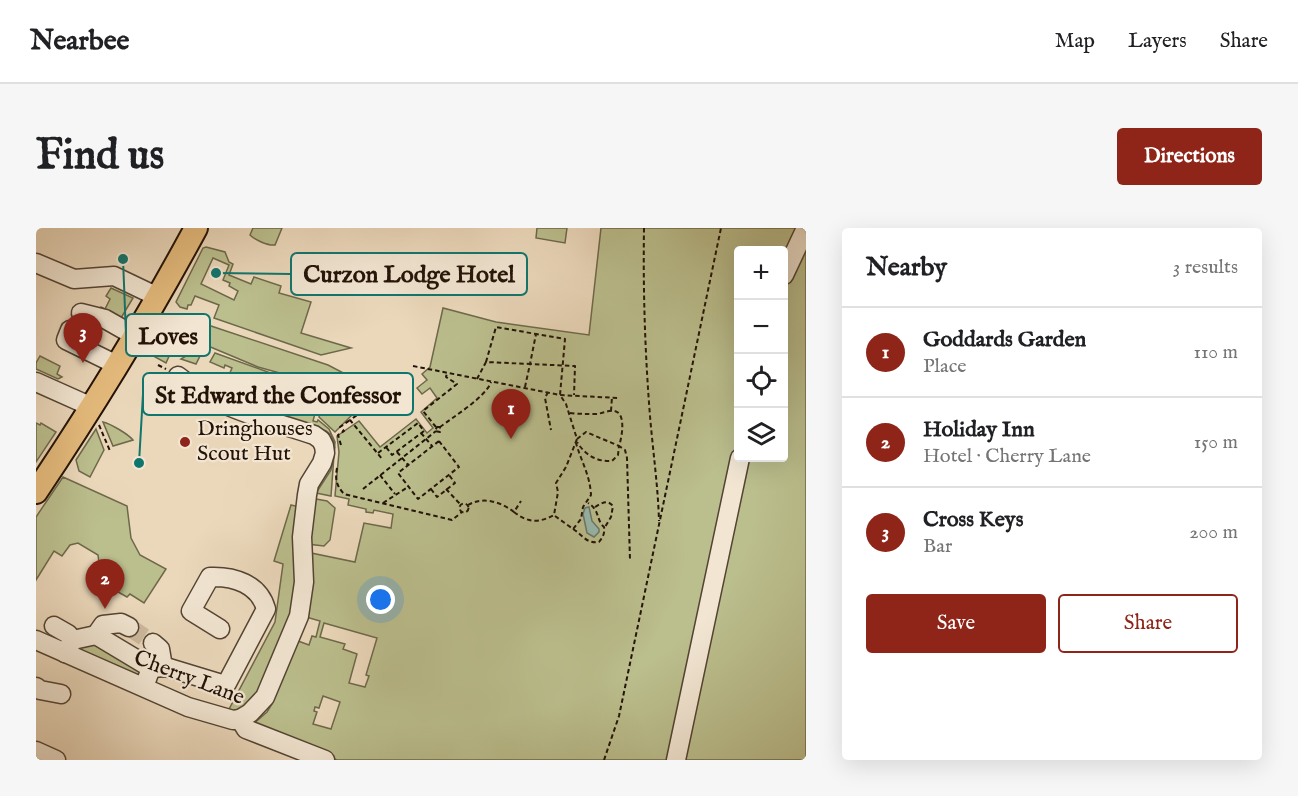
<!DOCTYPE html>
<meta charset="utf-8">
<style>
:root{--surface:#fff;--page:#f6f6f6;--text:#202124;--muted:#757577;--line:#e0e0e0;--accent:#8f2418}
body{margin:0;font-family:"IM FELL English",serif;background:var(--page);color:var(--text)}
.controls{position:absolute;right:18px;top:18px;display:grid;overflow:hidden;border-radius:6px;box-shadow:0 6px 24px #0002}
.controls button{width:54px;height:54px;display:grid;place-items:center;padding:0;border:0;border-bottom:2px solid var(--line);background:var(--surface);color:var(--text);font:30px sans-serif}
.you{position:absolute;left:345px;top:372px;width:21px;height:21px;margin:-15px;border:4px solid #fff;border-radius:50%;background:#1a73e8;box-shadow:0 0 0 9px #1a73e833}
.badge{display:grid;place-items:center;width:39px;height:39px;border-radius:50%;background:var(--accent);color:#fff;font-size:20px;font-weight:700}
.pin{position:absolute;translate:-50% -50px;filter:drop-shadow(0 2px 3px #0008)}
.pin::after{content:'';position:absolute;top:32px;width:21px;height:18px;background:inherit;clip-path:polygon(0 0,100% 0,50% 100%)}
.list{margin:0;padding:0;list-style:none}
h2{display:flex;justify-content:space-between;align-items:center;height:78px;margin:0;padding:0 24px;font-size:26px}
h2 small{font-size:20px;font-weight:400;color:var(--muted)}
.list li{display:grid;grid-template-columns:39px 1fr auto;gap:18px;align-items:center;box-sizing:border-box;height:90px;padding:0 24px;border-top:2px solid var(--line)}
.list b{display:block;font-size:22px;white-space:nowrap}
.list p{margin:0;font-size:20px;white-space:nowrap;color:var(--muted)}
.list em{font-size:20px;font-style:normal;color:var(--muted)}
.actions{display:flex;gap:12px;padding:18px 24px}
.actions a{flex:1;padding:14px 0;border:2px solid var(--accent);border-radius:6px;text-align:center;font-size:21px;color:var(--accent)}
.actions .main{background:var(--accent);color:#fff}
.icon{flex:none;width:33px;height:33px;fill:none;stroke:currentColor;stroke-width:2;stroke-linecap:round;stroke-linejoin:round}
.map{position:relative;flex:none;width:770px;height:532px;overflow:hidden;border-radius:6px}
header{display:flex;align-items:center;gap:36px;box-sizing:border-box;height:84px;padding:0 30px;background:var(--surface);border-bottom:2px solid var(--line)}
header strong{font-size:28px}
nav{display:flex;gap:33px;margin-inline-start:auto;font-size:21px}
.intro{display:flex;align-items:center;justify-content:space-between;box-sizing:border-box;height:144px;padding:0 36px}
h1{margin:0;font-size:42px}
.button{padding:15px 27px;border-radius:6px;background:var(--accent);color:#fff;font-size:21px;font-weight:700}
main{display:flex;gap:36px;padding:0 36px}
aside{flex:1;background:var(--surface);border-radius:6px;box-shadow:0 6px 24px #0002}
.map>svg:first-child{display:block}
.green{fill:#bbbe8d;stroke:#6e684a;stroke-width:1.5;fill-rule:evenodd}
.water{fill:#98baae;stroke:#69776b;stroke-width:1.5}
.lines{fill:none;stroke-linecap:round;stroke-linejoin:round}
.minor-tunnel{stroke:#cdbaa0;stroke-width:18;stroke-dasharray:18 9;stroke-linecap:butt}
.minor-casing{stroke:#544434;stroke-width:21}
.major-casing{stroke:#221207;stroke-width:26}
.path{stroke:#221207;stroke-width:2;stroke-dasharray:4.5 3;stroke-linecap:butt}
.minor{stroke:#f2e6d3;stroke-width:18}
.major{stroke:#e6bc7e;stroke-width:22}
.poi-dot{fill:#8f2418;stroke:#f2e6d3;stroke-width:2}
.labels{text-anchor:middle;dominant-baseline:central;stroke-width:4.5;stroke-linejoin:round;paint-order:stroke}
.poi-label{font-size:22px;fill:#221207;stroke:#f2e6d3;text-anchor:start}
.street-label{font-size:22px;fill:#221207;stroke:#f2e6d3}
.leader{fill:none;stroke:#0f766e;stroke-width:2}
.callout-dot{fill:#0f766e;stroke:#f2e6d3;stroke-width:2}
.callout{fill:#f2e6d3;stroke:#0f766e;stroke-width:2}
.callout-label{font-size:24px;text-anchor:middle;font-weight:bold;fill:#221207}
</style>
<header>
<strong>Nearbee</strong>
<nav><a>Map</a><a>Layers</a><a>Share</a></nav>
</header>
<div class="intro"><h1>Find us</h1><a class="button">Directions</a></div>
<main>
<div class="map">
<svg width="770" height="532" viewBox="0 0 770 532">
<rect width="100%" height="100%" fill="#ebd8bb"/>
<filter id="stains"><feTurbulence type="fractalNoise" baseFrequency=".00333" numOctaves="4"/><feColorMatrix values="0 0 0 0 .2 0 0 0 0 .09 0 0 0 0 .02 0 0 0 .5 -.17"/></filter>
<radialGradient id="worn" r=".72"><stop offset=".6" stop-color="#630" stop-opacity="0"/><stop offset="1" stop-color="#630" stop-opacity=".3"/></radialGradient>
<!-- green -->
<g class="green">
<path d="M217 0H246L239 17C232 18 219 12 214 7Z"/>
<polygon points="501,0 531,0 529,15 500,10"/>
<path d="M565 0H770V532H301L270 521 217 496 231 484 236 476 262 413 273 417 276 408 280 409 284 393 270 389 275 325 319 334 328 295 355 300 357 286 338 282 337 285 330 284V281L312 277 313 271 299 268 303 224 301 208 323 193 344 219 380 191 391 205 397 200 385 184 401 170 394 160 386 166 381 160 391 152 386 146 394 139 407 80 460 94 553 107ZM702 22H748V230H702ZM288 395 341 410 330 447 333 448 329 459 313 455 321 426 307 421 309 416 284 409ZM287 468 304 474 295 501 277 496 281 484 278 483 279 479 283 480Z"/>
<path d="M170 19 189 24 193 34 197 36 193 47 215 56 218 49 245 58 243 65 275 74 265 105 315 120 285 127 178 90 183 77 159 68 155 77H152L151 81 144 79 140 74 167 20ZM177 30 193 37 187 52 194 55 193 58 202 63 198 72 165 56Z"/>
<polygon points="75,60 97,70 82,95 62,85 65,79 69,81 74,71 70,68"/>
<polygon points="132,87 147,90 146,93 148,95 144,107 164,115 172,97 292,137 319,151 312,156 324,171 322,181 299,204 283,189 291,158 222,139 165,115 164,117 168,120 160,136 145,131 150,128 154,116 139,109 132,125 134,126 130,135 110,124"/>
<polygon points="179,125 240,147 286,159 277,193 281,194 282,192 293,201 299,214 295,268 280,265 295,242 299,219 295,207 290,203 276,198 231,185 167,157 167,150 173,152 175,148 190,154 196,140 189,137 188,140 174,134"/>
<polygon points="4,128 24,138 21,146 26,149 22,151 0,141 0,135"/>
<path d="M67 194C75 196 92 206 97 212L77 218Z"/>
<polygon points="0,195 4,197 5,195 20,204 0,234"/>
<polygon points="60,201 68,222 54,249 43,243 40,232"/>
<polygon points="27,249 91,278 95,310 104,327 130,341 108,375 94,366 91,369 64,354 57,344 63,335 62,327 42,315 34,317 26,328 18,323 0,352 0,289"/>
<polygon points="280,271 291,273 299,280 294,312 288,318 271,316 274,273"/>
<polygon points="255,277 264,279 259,375 224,462 206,480 191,485 239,394 247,336 238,333"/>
<polygon points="57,414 104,440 105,448 42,421"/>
</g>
<!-- water -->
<polygon class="water" points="553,279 556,293 563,301 563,304 558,309 551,305 547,286 549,280"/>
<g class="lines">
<!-- minor-tunnel -->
<polyline class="minor-tunnel" points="93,399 117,415"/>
<defs>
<g id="minor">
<polyline points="0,35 38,51 78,48 122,69"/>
<polyline points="748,47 770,0"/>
<polyline points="45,85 69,91 99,108"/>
<polyline points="34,102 30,112 81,137"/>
<polyline points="0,154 56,179"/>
<polyline points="18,398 32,406 37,412"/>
<polyline points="60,407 67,397 85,395 93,399"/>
<path d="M0 412 152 479 197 492 204 491 214 485 229 469 263 388 268 354 266 309 271 267 273 256 286 235 289 225 288 218 285 212 278 207C230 191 182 181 142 148"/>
<polyline points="117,415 124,421 127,439"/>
<polyline points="29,425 37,412 60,407 115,440 111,451"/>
<path d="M115 440 130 439 186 456 191 455 230 381C223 356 198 348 174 349L155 383 184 401"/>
<polyline points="0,459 4,462 25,466"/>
<polyline points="204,491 210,501 289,532"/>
<polyline points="0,523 20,532"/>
<polyline points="640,532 704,230"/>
</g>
<path id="major" d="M0 264C57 179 111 91 160 0"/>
</defs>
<!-- minor casing -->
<use href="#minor" class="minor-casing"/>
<!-- major casing -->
<use href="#major" class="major-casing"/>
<!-- path -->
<g class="path">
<path d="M608 0C607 63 609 125 614 188 617 224 622 258 623 293"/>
<polyline points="450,134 460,99 500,106 494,136 539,138 538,167"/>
<polyline points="122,137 130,141"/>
<polyline points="377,138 524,167 582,170"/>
<polyline points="441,151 450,134 494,136 489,159"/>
<polyline points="512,164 509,170 515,202"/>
<polyline points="345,170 314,192 347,232"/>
<polyline points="575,183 576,169"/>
<path d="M534 185C542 186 550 186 559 186 564 186 568 184 573 183 592 179 586 209 583 218L589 222 591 230 594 332"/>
<polyline points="63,197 74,223"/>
<polyline points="400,199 387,183 421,156 410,149 411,145"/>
<polygon points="401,199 404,199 404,204 399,203"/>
<path d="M404 199C417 189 450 169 455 154"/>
<polyline points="385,205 396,218"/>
<path d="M541 211 550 204 583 218 582 227 576 233C561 234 549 227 541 214"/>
<polygon points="403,213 423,239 382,271 362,245"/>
<polyline points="305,217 302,207 308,203 304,199 314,192"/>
<polyline points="361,224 372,237"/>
<polyline points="342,225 382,195 388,203 356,227 350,219"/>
<path d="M301 240C299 251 300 257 308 266L416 292 426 284"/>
<polyline points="344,247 359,266"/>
<polyline points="327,261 400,203"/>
<polyline points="395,261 401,269 419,255 413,247"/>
<polyline points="410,261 425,277"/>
<polyline points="347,275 372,259"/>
<circle cx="428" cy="280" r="4.5"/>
<path d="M432 277C447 268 465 274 478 284L485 273"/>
<path d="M559 279C566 275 571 271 577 278L575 289 569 299"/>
<path d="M478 284C492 295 503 295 518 287L522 264 520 255 530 239 541 211 530 176 524 167 529 111 500 106"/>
<path d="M519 288 537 301 545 291 547 279 555 267C554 247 545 233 540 215"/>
<path d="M537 301C547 307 550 316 563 314 567 309 569 305 568 299 560 292 564 282 552 275"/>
<polyline points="568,532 583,488 685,0"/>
</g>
<!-- minor -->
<use href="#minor" class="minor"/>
<!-- major -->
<use href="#major" class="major"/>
</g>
<!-- markers -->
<circle class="poi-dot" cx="149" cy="214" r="6"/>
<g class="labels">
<!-- poi labels -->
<g class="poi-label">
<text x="161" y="201">Dringhouses<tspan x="161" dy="25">Scout Hut</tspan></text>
</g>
<!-- street labels -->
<g class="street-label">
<text transform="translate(153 450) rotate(21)">Cherry Lane</text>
</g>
</g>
<!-- callouts -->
<path class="leader" d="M180 45L255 46M87 31L90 107M103 235L107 166"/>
<g class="callout-dot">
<circle cx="180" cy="45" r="6"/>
<circle cx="87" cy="31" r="6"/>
<circle cx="103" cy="235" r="6"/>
</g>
<g class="callout">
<rect x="255" y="25" width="236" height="42" rx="6"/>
<rect x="90" y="86" width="84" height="42" rx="6"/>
<rect x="107" y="145" width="270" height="42" rx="6"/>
</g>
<g class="callout-label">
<text x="373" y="54">Curzon Lodge Hotel</text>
<text x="132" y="116">Loves</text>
<text x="242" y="175">St Edward the Confessor</text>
</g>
<rect width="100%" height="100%" filter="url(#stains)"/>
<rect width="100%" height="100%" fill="url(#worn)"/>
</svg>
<div class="controls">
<button>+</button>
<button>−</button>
<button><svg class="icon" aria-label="locate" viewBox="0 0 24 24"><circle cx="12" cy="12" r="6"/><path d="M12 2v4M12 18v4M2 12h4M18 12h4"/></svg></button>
<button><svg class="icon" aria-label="layers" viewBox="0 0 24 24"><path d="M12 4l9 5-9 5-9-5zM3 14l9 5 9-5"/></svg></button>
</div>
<div class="you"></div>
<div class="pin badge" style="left:475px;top:211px">1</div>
<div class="pin badge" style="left:69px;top:381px">2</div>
<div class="pin badge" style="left:47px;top:135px">3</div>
</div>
<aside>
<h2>Nearby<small>3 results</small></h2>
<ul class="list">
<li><span class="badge">1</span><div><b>Goddards Garden</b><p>Place</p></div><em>110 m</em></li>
<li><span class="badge">2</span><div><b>Holiday Inn</b><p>Hotel · Cherry Lane</p></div><em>150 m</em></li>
<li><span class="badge">3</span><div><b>Cross Keys</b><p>Bar</p></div><em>200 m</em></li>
</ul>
<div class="actions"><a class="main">Save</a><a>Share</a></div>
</aside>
</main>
